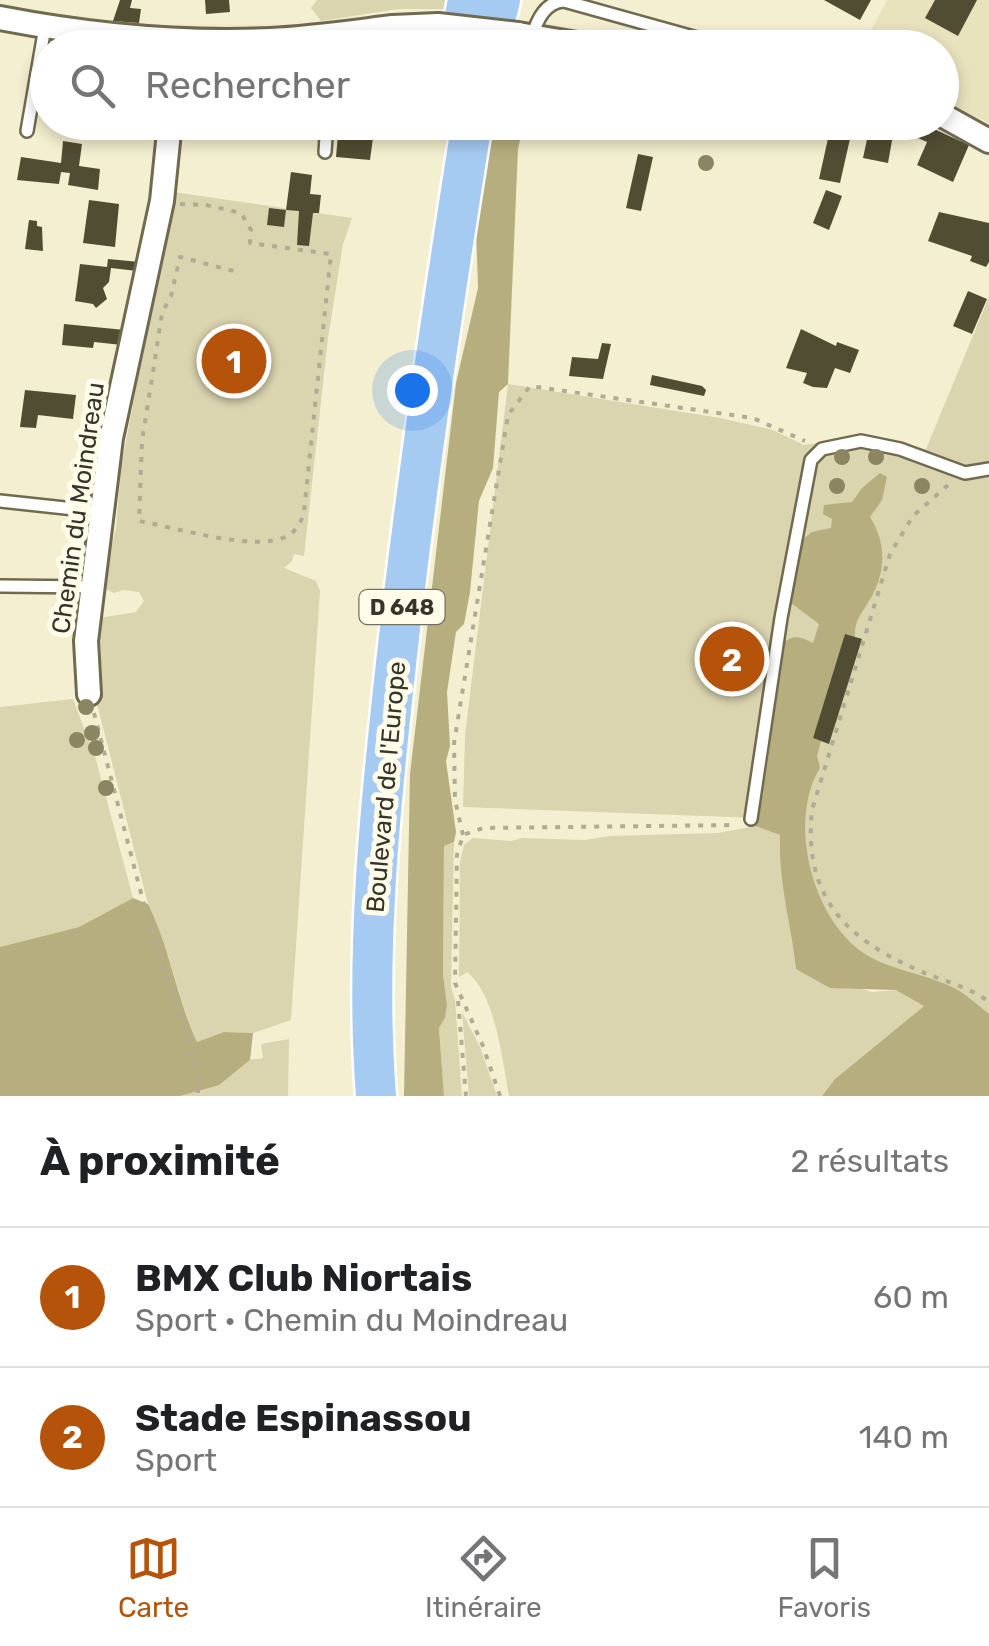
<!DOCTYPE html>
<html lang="fr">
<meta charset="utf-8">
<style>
:root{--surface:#fff;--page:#f6f6f6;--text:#202124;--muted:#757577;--line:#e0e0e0;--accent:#b45309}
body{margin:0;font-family:Rubik,sans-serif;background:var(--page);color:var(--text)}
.you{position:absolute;left:412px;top:390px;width:35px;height:35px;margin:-25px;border:8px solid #fff;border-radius:50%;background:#1a73e8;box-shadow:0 0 0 15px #1a73e833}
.badge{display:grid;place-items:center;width:65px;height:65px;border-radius:50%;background:var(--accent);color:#fff;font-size:32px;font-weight:700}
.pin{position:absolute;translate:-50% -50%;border:5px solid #fff;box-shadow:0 2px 10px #0006}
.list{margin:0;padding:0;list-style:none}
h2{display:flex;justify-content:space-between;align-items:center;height:130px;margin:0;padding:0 40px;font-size:42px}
h2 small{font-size:32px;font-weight:400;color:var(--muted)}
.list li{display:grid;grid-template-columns:65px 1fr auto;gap:30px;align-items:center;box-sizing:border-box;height:140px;padding:0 40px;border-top:2px solid var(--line)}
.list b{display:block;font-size:38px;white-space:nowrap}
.list p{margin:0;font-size:32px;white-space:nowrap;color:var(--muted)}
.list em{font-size:32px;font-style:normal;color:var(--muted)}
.icon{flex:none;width:55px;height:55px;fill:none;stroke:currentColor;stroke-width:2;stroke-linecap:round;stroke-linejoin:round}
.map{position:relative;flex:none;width:989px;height:1096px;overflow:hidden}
.search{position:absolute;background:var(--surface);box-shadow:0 5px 15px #0003;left:30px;right:30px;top:30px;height:110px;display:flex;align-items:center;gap:25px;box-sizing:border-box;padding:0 35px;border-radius:55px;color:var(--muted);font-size:38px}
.sheet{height:410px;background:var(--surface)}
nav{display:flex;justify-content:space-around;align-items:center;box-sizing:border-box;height:140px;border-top:2px solid var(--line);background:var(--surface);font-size:28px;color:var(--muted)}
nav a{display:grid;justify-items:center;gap:5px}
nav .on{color:var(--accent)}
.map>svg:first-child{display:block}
.built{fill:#e8e2bd}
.green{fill:#dad4af}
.forest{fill:#b6ae7e}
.building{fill:#514d33}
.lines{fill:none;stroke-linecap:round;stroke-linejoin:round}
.lane-casing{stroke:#706b50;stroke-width:16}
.street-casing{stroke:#706b50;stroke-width:28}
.highway-casing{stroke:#fff;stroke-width:45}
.path{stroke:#b0ac94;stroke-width:4;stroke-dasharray:5 8;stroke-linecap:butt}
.lane{stroke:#fff;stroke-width:11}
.street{stroke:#fff;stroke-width:22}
.highway{stroke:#a6cbf2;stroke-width:40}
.street-bridge-casing{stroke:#706b50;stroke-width:28;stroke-linecap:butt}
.street-bridge{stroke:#fff;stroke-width:22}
.tree{fill:#8b8561}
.labels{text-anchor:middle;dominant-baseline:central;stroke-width:10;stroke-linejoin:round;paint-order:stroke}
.shield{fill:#fffce9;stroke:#737163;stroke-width:2.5}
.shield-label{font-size:22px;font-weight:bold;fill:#373529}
.street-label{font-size:25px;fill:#373529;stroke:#fffce9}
</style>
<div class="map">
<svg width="989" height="1096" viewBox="0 0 989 1096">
<rect width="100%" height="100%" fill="#f4efd0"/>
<!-- built -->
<polygon class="built" points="887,0 989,0 989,123 942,101 942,48 862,48"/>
<!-- green -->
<g class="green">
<polygon points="317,0 446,0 445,9 398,9 321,21 311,8"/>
<path d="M174 192 352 218 343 244 328 338 304 556 294 554 292 561 284 568 316 581 320 591 291 1020 253 1033 224 1032 197 1042C177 997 170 947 148 904L95 696 93 619 136 612 144 601 139 592 123 590 114 593 106 589 102 578 116 529 121 467Z"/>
<polygon points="989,297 989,1014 957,990 813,961 787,819 463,807 465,735 508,384 720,418 773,430 804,445 826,442 926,449"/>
<polygon points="73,699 96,760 133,898 79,927 0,947 0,707"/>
<path d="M755 826 780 835C778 884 791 921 796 969L872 992 896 990 925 1005 835 1079 822 1096H509C502 1060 496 995 467 972L459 977 460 862 464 845 473 838 511 841 522 838 585 840 610 836 718 833Z"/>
<polygon points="454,842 451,986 455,1000 462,1096 444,1096 439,1028 445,1018 447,1005 443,974 444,846"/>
<polygon points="462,1012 480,1047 497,1096 469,1096"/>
<polygon points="289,1039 288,1096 180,1096 219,1084 250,1060 263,1058 261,1044"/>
</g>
<!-- forest -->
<g class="forest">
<polygon points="492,123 524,123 518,149 508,384 499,392 493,468 479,501 470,592 464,624 456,632 447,692 450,746 446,761 456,832 454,842 444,846 443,974 447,1005 445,1018 439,1028 444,1096 404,1096 410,774 456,383 478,288 476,227"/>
<path d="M880 473 887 477 882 500 870 517C887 543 886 574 869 601 861 615 854 620 855 637L845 635 813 738 821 741 817 756 820 768C787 821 812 920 865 954 894 972 929 974 958 990 969 997 979 1006 989 1014V1096H822L835 1079 924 1006 896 990 830 988 796 969C791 922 778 883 780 835L755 826C771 766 773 705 783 643 794 634 801 637 813 643L819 624 791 603 799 542 812 532 831 528 832 519 823 514 824 505 852 502 862 488Z"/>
<path d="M133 898 148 904C170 947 176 997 197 1042L224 1032 253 1033 250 1060 219 1085 180 1096H0V947L79 927Z"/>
</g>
<!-- building -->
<g class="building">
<polygon points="120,0 132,0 130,8 141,9 139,23 113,21"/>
<polygon points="205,0 229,0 230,12 206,14"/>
<polygon points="824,0 871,0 860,20"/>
<polygon points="935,0 977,0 958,36 925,18"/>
<polygon points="203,122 235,122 233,139 202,135"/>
<polygon points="259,122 313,122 313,134 290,133 290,139 266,138 267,134 258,133"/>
<polygon points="718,122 798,122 794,140 732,126 730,133 716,130"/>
<polygon points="921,123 969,145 953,182 917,165 927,142 918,138"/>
<polygon points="831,125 852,130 840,183 819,179"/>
<polygon points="869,130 893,135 888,163 863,158"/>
<polygon points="338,134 373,138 370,160 336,157"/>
<polygon points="63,141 82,144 79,166 100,169 98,190 68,185 70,173 61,172 59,184 17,180 21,157 61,163"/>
<polygon points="638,154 653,157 641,211 626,208"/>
<polygon points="291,172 312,175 310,194 321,195 319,213 313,213 309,246 297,245 299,211 286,210"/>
<polygon points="826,190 842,196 829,230 813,223"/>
<polygon points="89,200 119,204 115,247 83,243"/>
<polygon points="269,208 286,210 284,227 267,225"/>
<polygon points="939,212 989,223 989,262 986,267 970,261 972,256 928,241"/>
<polygon points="29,220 37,221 37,226 42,227 43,251 25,249"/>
<polygon points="108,259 140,262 137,271 111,268 109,282 103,288 107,299 96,308 93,304 75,301 80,264 107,267"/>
<polygon points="968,291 987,299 972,334 953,326"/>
<polygon points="64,324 125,330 122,345 94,342 93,348 62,345"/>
<polygon points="801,329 836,346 837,342 859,350 850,373 835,368 827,388 813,387 803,383 807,373 786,368"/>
<polygon points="602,343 611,344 603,379 569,376 572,357 598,359"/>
<polygon points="652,375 702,386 706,390 704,396 650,385"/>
<polygon points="25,390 76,395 73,419 38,415 36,428 20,427"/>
<polygon points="845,634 862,639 829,744 813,738"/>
</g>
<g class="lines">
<defs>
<g id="lane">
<path d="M532 37C537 20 545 2 564 1L733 48"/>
<polyline points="27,131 45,27"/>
<polyline points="325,152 327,122"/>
<polyline points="0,501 102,512"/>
<polyline points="0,586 93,587"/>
<polyline points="751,819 781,618 811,460 822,449 861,441 900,449 965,473 989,469"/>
</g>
<g id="street">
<path d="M0 18C88 35 179 44 270 40 311 38 352 32 393 27"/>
<polyline points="518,34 601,48"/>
<polyline points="942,115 989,141"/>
<polyline points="89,694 86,641 111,438 162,201 170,122"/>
</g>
<g id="highway">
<polyline points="459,48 468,0"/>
<polyline points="488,48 500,0"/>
<path d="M376 1096C365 953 380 807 396 664 416 483 443 303 472 122"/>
</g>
</defs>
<!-- lane casing -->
<use href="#lane" class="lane-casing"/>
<!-- street casing -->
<use href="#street" class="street-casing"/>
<!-- highway casing -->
<use href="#highway" class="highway-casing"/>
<!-- path -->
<g class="path">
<path d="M180 204 206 205 241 213 251 230 250 243 331 254 304 511C302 521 297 531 287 536 256 553 174 527 139 521L142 441 155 359 162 313 171 296 180 257 238 272"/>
<path d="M948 485 913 516 890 554 812 810C803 895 844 938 918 970 942 981 968 986 989 1002"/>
<polyline points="94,713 147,916 198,1070 198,1096"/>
<polyline points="463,835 455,800 454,743 508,415 530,386 753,418 805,441"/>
<polyline points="458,1001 466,1096"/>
<polyline points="500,1096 483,1046 455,983 457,855 463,835 483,828 735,825"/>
</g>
<!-- lane -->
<use href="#lane" class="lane"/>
<!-- street -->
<use href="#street" class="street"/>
<!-- highway -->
<use href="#highway" class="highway"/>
<defs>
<polyline id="street-bridge" points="393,27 438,25 518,34"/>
</defs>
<!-- street-bridge casing -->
<use href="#street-bridge" class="street-bridge-casing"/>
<!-- street-bridge -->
<use href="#street-bridge" class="street-bridge"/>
</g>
<!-- trees -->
<g class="tree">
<circle cx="706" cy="163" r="8"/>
<circle cx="842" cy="457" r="8"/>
<circle cx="876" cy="457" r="8"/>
<circle cx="837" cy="486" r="8"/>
<circle cx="922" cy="486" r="8"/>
<circle cx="86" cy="707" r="8"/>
<circle cx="92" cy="733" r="8"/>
<circle cx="77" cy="740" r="8"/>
<circle cx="96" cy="748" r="8"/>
<circle cx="106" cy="788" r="8"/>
</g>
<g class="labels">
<!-- shield labels -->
<rect class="shield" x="359.5" y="590" width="85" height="34" rx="8"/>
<g class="shield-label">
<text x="402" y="607">D 648</text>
</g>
<!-- street labels -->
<g class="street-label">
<text transform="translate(78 508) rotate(-82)">Chemin du Moindreau</text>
<text transform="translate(386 787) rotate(-85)">Boulevard de l'Europe</text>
</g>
</g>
</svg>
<div class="you"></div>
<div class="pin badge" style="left:234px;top:361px">1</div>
<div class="pin badge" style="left:732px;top:659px">2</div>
<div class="search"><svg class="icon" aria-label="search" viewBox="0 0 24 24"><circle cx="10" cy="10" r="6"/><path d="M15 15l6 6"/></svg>Rechercher</div>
</div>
<section class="sheet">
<h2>À proximité<small>2 résultats</small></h2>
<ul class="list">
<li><span class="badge">1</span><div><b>BMX Club Niortais</b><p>Sport · Chemin du Moindreau</p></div><em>60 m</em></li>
<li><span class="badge">2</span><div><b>Stade Espinassou</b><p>Sport</p></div><em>140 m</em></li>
</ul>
</section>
<nav>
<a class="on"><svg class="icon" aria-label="map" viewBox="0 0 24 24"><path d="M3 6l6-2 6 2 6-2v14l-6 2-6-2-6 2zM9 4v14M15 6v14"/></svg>Carte</a>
<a><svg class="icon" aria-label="directions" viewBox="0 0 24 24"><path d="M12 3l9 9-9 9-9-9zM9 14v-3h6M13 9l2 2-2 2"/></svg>Itinéraire</a>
<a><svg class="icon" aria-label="saved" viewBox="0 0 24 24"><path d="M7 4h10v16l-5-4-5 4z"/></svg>Favoris</a>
</nav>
